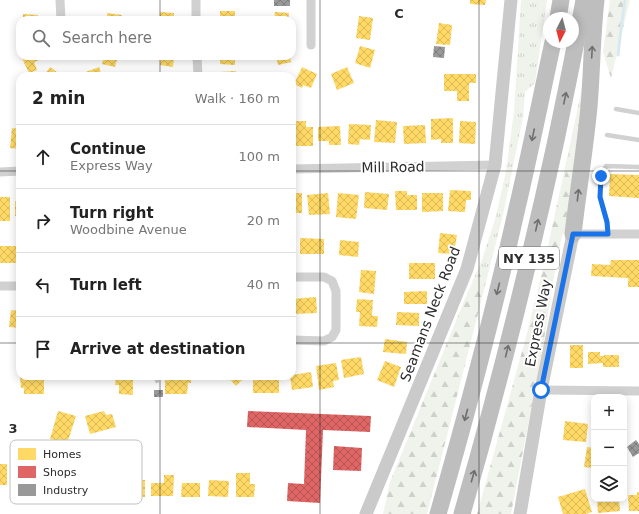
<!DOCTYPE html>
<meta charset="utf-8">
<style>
:root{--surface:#fff;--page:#f2f2f2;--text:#222;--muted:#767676;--line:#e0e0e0}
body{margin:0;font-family:"DejaVu Sans",sans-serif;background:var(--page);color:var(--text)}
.controls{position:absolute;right:12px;bottom:12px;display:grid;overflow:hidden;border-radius:8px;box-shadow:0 2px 10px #0003}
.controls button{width:36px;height:36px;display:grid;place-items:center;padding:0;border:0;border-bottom:1px solid var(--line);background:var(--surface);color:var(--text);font:20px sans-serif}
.compass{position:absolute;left:543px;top:12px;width:36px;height:36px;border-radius:50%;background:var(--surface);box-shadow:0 2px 10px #0003;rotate:186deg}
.stop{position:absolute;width:12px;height:12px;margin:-9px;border:3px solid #1a73e8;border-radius:50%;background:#fff}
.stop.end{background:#1a73e8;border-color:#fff;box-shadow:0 1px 4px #0008}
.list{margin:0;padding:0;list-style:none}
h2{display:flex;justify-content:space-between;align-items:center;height:52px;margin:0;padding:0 16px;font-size:17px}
h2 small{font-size:13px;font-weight:400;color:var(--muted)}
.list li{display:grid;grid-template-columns:26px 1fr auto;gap:12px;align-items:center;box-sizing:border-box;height:64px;padding:0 16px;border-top:1px solid var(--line)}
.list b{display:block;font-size:15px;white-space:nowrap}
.list p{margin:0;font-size:13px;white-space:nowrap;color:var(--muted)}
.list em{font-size:13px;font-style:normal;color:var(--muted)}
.icon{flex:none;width:22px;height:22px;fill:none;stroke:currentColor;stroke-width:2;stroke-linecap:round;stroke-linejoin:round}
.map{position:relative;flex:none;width:639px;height:514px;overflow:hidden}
.search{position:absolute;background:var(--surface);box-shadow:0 2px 10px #0003;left:16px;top:16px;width:280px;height:44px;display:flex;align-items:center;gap:10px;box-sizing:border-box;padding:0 14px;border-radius:12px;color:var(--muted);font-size:15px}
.panel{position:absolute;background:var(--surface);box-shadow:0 2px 10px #0003;left:16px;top:72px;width:280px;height:308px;border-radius:12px}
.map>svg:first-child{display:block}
.grass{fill:url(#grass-tufts)}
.forest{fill:url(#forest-firs)}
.homes{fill:url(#homes-cross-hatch)}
.shops{fill:url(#shops-cross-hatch)}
.industry{fill:url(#industry-cross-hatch)}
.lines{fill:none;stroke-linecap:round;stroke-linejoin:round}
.stream{stroke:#d8e9ef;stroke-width:3}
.lane{stroke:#d1d1d1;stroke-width:4.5}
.street{stroke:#d1d1d1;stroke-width:9}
.secondary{stroke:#cacaca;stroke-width:13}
.highway{stroke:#bebebe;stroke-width:17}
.oneway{stroke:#6e6e6e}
.route{stroke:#1a73e8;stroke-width:5}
.grid{fill:none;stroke:#2c2c2c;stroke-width:1;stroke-opacity:0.55}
.labels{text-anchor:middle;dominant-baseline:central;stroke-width:4;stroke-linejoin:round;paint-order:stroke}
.shield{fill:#fff;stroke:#6b6b6b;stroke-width:1}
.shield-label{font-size:13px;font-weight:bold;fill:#2c2c2c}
.street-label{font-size:14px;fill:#2c2c2c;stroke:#fff}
.key{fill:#fff;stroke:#c0c0c0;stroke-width:1}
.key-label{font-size:11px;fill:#2c2c2c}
.grid-label{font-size:13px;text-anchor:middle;font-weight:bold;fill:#2c2c2c;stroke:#fff;stroke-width:4;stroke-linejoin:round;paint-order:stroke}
</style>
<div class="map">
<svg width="639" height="514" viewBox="0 0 639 514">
<defs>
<pattern id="grass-tufts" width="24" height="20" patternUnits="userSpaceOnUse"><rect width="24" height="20" fill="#f0f3eb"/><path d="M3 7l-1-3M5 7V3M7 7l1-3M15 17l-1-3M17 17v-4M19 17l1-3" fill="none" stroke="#ced0ca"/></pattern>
<pattern id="forest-firs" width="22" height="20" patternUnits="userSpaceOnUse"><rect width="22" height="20" fill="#f0f3eb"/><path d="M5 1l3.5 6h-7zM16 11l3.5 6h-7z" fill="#ced0ca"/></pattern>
<pattern id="homes-cross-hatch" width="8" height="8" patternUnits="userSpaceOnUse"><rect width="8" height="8" fill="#ffd966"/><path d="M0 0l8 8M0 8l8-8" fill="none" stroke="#dbba59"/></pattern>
<pattern id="shops-cross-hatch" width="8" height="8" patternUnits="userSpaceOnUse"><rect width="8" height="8" fill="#e06666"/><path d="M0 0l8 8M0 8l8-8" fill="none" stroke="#b65454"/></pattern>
<pattern id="industry-cross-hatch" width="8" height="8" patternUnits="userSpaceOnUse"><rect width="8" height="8" fill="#999"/><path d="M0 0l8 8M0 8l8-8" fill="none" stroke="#7d7d7d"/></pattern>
</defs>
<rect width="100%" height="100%" fill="#fff"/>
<!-- grass -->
<g class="grass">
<polygon points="521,0 547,0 535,83 525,92 523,118 503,215 484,290 480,272 467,294 482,260 496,216 506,171 514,112"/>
<path d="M583 81 581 150 573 148 559 195C567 157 576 119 583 81Z"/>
</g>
<!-- forest -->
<g class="forest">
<polygon points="610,0 630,0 611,78 603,52"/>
<polygon points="573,148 581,150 569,227 562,236 555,270 543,346 511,514 477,514 526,337 543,269 559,195"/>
<polygon points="480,272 484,290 427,514 383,514 390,482 467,294"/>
</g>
<!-- homes -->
<g class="homes">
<polygon points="470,0 486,0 485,5 470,4"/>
<rect x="220" y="11" width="15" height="9"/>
<polygon points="160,12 174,13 174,20 160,20"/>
<polygon points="275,12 289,13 288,20 274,20"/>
<polygon points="107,13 122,15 121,20 107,20"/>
<polygon points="23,14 38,15 38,20 23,20"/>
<polygon points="359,16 373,18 370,40 356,38"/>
<polygon points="439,23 452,25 450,45 436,44"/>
<polygon points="360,46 375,50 370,68 355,63"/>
<polygon points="21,56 41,56 42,59 34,62 37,70 29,73"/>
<polygon points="104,56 118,56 115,67 102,64"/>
<polygon points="161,56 174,56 173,67 160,65"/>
<polygon points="220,56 235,56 235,65 220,64"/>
<polygon points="276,56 290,56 291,62 278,65"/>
<polygon points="50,67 62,76 44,76"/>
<polygon points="99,67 102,76 79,76 78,75"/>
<polygon points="302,67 317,74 311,88 303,85 302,88 294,84"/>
<polygon points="347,67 354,83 337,90 331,74"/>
<polygon points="236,71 236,76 220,76 220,72"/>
<polygon points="161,73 176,74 176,76 161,76"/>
<polygon points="444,74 476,74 476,83 469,83 469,101 457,101 457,91 444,91"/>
<polygon points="453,118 453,143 441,143 441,139 431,140 431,119"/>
<polygon points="376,120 397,122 395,143 374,142"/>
<polygon points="292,121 306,121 306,127 313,127 313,146 292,146"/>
<polygon points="460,121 476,122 475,144 459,143"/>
<polygon points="349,124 371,125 370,140 360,139 359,145 348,144"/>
<polygon points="425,125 426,143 404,144 403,126"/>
<polygon points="340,126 341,145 329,145 329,141 318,141 318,127"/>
<polygon points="12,128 20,129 20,149 10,148"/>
<polygon points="610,174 639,175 639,198 609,196"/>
<polygon points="450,190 471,191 471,200 466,200 465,212 448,211"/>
<polygon points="395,191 407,191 407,195 417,195 417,210 396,210"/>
<polygon points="365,192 389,194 387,210 364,208"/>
<rect x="292" y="193" width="10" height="20"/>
<polygon points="328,193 330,214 309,215 307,195"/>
<polygon points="338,193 359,195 356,219 336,217"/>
<polygon points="422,193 443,193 443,211 422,212"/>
<rect x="0" y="197" width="10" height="24"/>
<rect x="15" y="201" width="5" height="15"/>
<polygon points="440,233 457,235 454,254 438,253"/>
<polygon points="300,238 324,239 324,254 300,254"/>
<polygon points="340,240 359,242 358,257 339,255"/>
<rect x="0" y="246" width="20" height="17"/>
<polygon points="611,260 639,260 639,287 628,287 628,278 591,276 592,264 610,265"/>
<rect x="409" y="263" width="26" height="16"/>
<polygon points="361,270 376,271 374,294 359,292"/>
<polygon points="427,291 427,304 404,304 404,292"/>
<polygon points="316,297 317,313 292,314 292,299"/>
<polygon points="357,299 373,300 372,316 378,316 377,327 359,326 360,312 356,312"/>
<polygon points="11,310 20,311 20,328 9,327"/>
<polygon points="397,312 419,313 419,326 396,325"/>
<polygon points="385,339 407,342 406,354 383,352"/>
<rect x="570" y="345" width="13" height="23"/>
<polygon points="588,352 600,352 600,356 604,356 604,355 619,355 619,367 603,367 603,363 588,364"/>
<polygon points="361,357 364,374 344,378 341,360"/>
<polygon points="385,361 401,367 394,387 377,380"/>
<polygon points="336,363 339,380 333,381 334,387 319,390 316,366"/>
<polygon points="311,372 313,387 292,390 290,376 292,376 292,375"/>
<polygon points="20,376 44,376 44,394 24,394 24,388 21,388"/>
<polygon points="116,376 133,376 133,395 119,394 119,385 115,385"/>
<polygon points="165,376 199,376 199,378 191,378 191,383 188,383 187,394 165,394"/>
<polygon points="227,376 246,376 236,386"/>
<rect x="253" y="377" width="26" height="16"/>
<polygon points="58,411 76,416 67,444 50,439"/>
<polygon points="104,411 106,415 112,414 116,427 90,434 85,416"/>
<polygon points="565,421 588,424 586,442 563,440"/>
<polygon points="587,447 594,448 594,468 584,467"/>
<rect x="0" y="464" width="7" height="21"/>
<polygon points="236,473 250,473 250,484 255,484 254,497 236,497"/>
<polygon points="164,475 174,475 173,496 151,496 151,483 164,483"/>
<polygon points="126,480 145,480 145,497 126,496"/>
<polygon points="209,480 229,481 228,497 208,496"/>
<polygon points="182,483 200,483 200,497 181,497"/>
<polygon points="585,489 592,512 586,514 563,514 558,497"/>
<polygon points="637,492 639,492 639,511 629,511 628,495 637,495"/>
<polygon points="597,499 619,499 620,511 598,513"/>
</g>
<!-- shops -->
<g class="shops">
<polygon points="248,411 371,416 370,432 323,430 320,503 287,501 288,483 304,484 306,430 247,427"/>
<polygon points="334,446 362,448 361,471 333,470"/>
</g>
<!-- industry -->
<g class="industry">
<rect x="274" y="0" width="16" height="6"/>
<polygon points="434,46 445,47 444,58 433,57"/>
<rect x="154" y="390" width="9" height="7"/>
<polygon points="636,440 639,444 639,453 633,457 627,447"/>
</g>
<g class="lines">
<!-- stream -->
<polyline class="stream" points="618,55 621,29 625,0"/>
<!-- lane -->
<g class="lane">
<polyline points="616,109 639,113"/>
<polyline points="607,135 639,140"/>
<polyline points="608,234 607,221 600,197 601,176 606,166 639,167"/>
<polyline points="157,381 157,376"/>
</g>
<!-- street -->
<g class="street">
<polyline points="60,0 61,20"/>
<polyline points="196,0 196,20"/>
<polyline points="311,45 311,0"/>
<polyline points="197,56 198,76"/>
<polyline points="292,169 495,165"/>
<polyline points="0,172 20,171"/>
<polyline points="573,234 639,234"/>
<polyline points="292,277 324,277 332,281 336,291 336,330 332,337 324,341 292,340"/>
<polyline points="0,286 20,286"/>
<polyline points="541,390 639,391"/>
</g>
<!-- secondary -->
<g class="secondary">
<polyline points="366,514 467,269 495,165 511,0"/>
<polyline points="520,514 541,390 573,234"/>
</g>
<!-- highway -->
<g class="highway">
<polyline points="558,18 561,0"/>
<path d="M573 234C578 191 585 149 589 107 592 71 592 35 596 0"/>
<path d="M438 514C467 413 494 311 517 208 530 153 541 97 553 42"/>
<path d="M462 514C497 392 528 269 555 145 565 97 575 49 584 0"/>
</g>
</g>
<!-- one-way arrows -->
<defs><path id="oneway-shaft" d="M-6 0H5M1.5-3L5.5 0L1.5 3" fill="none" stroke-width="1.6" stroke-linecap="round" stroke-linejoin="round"/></defs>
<g class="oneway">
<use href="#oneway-shaft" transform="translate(592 52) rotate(-87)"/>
<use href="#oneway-shaft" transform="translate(565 98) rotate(-78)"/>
<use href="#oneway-shaft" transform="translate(533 135) rotate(102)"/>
<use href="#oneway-shaft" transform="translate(578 195) rotate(-83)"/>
<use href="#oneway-shaft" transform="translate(537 225) rotate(-77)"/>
<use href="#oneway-shaft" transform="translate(498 289) rotate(104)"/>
<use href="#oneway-shaft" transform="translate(507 351) rotate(-76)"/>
<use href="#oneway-shaft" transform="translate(466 415) rotate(105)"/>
<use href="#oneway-shaft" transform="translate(473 476) rotate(-74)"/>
</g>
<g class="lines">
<!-- route -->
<polyline class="route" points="541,390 573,234 608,234 607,222 600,197 601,176"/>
</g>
<!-- grid -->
<path class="grid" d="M160 0V20M320 0V514M479 0V514M160 56V76M0 171H20M292 171H639M0 343H20M292 343H639M160 376V514"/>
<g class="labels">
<!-- shield labels -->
<rect class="shield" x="499" y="247" width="60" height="22" rx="3"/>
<g class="shield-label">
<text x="529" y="258">NY 135</text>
</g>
<!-- street labels -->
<g class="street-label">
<text transform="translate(393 167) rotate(-1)">Mill Road</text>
<text transform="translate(430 314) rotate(-69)">Seamans Neck Road</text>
<text transform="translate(538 323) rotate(-79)">Express Way</text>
</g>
</g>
<!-- legend -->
<rect x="10" y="440" width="132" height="64" rx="6" class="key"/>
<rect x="18" y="448" width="18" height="12" fill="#ffd966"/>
<rect x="18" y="466" width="18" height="12" fill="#e06666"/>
<rect x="18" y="484" width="18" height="12" fill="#999"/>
<g class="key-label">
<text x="43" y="458">Homes</text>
<text x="43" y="476">Shops</text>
<text x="43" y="494">Industry</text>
</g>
<g class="grid-label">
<text x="399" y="18">C</text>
<text x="13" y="433">3</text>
</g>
</svg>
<div class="controls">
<button>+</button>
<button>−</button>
<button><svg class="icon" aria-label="layers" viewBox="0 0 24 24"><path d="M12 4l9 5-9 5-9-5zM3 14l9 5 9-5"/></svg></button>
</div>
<svg class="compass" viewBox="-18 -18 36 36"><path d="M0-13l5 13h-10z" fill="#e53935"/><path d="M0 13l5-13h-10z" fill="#767676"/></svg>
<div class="stop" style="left:541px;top:390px"></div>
<div class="stop end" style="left:601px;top:176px"></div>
<div class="search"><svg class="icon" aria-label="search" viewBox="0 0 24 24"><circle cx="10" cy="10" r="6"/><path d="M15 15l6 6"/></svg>Search here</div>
<section class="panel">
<h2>2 min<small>Walk · 160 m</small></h2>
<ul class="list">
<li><svg class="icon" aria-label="ahead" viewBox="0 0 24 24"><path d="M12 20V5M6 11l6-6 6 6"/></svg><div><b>Continue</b><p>Express Way</p></div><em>100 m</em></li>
<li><svg class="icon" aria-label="right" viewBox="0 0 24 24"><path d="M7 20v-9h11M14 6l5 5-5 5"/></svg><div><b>Turn right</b><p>Woodbine Avenue</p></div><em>20 m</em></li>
<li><svg class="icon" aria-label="left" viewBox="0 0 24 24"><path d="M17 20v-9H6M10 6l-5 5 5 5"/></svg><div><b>Turn left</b></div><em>40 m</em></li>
<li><svg class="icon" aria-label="arrive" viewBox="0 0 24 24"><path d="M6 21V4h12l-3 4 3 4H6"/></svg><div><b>Arrive at destination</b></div></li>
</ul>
</section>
</div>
